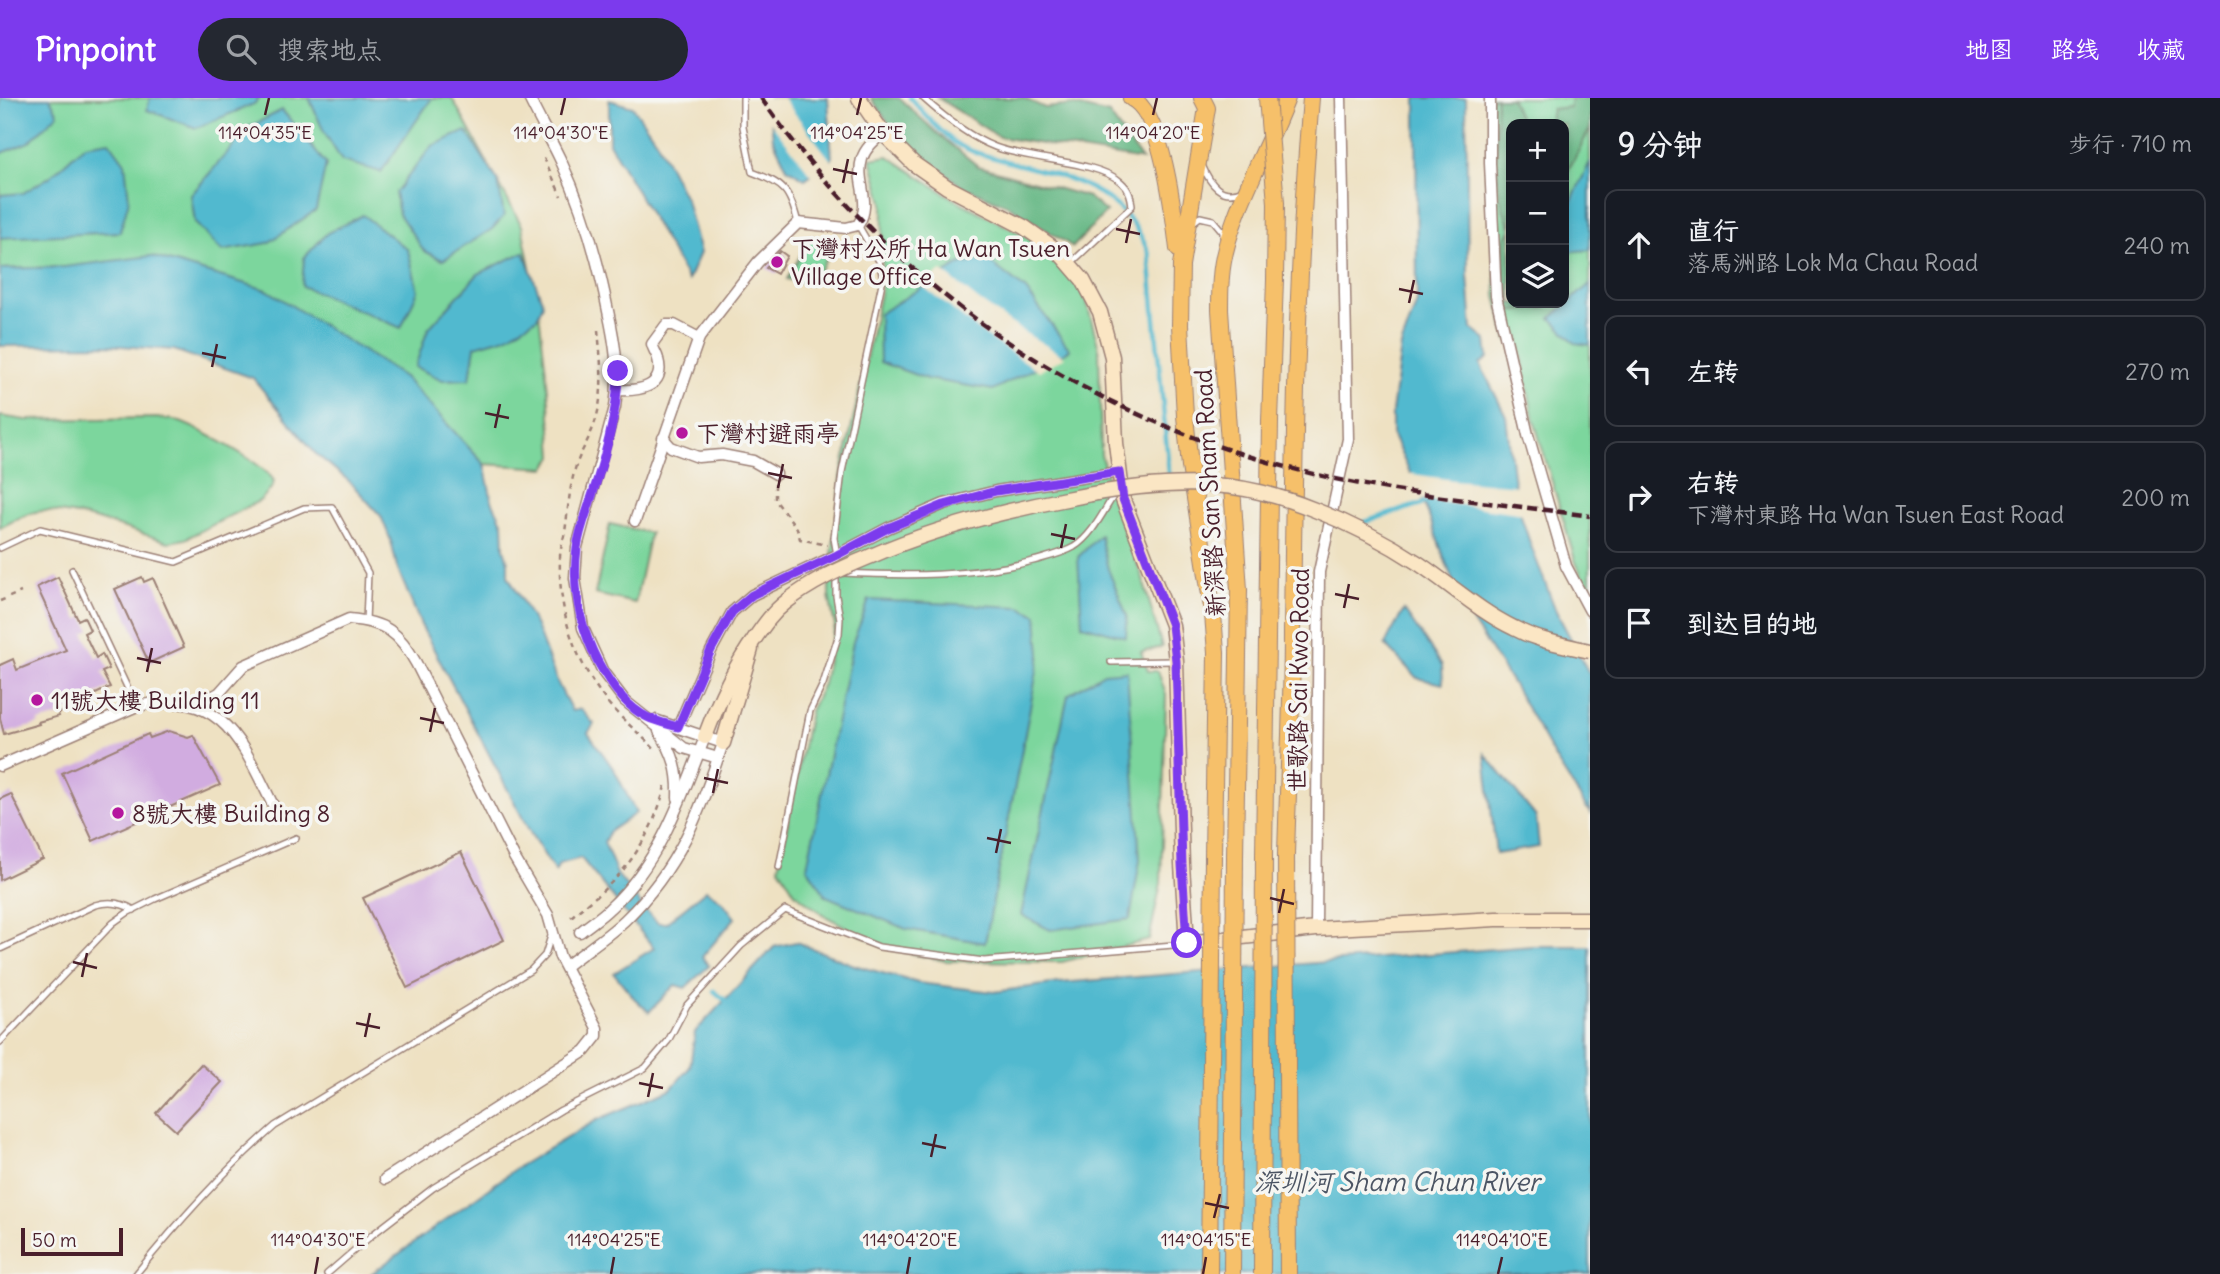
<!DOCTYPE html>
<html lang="zh">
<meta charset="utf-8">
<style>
:root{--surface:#171b24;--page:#242831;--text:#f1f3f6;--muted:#9ea1a6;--line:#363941;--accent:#7c3aed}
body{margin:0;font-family:Delius,"LXGW WenKai TC",sans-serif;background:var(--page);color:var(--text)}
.controls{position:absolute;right:21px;top:21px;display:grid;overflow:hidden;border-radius:14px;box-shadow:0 4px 10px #0003}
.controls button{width:63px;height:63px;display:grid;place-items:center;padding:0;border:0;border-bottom:2px solid var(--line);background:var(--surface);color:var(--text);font:35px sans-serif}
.scale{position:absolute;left:21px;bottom:18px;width:102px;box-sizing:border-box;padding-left:7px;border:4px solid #4a1f2b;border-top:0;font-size:19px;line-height:24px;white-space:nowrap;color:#4a1f2b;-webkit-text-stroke:5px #f6f6f2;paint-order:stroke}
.stop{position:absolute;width:21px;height:21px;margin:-16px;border:5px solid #7c3aed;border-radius:50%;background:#fff}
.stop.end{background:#7c3aed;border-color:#fff;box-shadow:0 2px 7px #0008}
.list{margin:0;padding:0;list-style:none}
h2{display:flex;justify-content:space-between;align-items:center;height:91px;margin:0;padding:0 28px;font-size:30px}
h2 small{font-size:23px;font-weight:400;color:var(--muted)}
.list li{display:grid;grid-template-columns:46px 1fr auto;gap:21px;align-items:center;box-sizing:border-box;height:112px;margin:0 14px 14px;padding:0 14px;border:2px solid var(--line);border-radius:14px}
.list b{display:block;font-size:26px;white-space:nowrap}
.list p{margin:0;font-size:23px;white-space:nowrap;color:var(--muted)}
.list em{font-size:23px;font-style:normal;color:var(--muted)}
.icon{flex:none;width:38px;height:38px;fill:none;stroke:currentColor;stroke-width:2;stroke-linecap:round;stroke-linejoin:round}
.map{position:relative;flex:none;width:1590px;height:1176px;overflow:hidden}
header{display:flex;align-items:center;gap:42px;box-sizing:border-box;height:98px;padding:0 35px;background:var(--accent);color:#fff}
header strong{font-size:33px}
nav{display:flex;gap:38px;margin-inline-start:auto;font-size:24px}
.search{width:490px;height:63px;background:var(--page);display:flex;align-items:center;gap:18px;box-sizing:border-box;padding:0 24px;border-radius:38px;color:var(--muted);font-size:26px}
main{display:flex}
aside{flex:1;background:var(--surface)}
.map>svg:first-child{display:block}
.green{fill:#7cd69d;stroke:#637a64;stroke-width:2;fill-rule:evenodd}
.forest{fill:#65b784;stroke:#586b58;stroke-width:2}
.water{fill:#51b9cf;stroke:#4e6c7d;stroke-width:2}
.pier{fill:#eee1c2}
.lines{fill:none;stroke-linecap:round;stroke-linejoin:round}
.stream{stroke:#51b9cf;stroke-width:4.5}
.building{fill:#d1ace0}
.lane-casing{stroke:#9c8076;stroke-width:8}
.street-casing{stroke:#9c8076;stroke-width:13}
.secondary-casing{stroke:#9c8076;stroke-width:17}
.primary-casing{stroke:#9c8076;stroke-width:18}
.path{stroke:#9c8076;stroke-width:2.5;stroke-dasharray:5 5;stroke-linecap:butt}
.lane{stroke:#fff;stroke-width:5}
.street{stroke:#fff;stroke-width:10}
.secondary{stroke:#fbe6c4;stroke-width:14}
.primary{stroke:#f6c06b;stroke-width:16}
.rail{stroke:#4a1f2b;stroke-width:4.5;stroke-dasharray:10 5;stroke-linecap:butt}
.secondary-bridge-casing{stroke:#9c8076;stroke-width:17;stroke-linecap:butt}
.primary-bridge-casing{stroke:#9c8076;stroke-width:18;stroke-linecap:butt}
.secondary-bridge{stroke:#fbe6c4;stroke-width:14}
.primary-bridge{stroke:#f6c06b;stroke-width:16}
.route{stroke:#7c3aed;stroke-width:9}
.ticks{fill:none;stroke:#4a1f2b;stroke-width:2.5}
.poi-dot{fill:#b5179e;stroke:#f6f6f2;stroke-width:2.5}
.labels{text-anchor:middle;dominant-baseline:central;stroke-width:7;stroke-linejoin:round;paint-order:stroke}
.poi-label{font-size:24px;fill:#4a1f2b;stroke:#f6f6f2;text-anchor:start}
.street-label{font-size:24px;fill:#4a1f2b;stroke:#f6f6f2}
.water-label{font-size:26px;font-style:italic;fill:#4c5564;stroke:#f6f6f2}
.ticks-label{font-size:18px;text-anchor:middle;fill:#4a1f2b;stroke:#f6f6f2;stroke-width:7;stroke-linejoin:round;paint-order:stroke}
</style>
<header>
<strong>Pinpoint</strong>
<div class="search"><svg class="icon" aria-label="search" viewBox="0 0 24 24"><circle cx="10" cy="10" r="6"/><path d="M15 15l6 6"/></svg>搜索地点</div>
<nav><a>地图</a><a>路线</a><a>收藏</a></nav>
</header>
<main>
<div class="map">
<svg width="1590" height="1176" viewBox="0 0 1590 1176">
<rect width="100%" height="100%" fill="#f6f6f2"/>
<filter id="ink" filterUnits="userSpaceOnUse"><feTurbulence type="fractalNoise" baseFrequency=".0143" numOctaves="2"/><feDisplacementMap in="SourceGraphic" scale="14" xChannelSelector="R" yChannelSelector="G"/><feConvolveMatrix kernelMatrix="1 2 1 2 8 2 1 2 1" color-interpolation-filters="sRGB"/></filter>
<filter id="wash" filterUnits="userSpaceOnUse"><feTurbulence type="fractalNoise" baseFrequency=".00686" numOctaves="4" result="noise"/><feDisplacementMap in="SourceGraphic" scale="28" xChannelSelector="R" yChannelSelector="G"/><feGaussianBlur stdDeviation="1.57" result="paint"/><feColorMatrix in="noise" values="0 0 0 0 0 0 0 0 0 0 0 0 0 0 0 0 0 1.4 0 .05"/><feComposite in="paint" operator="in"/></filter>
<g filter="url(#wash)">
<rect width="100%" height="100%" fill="#eee1c2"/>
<!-- green -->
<g class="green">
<polygon points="0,0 452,0 522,128 539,215 548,292 553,358 546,370 484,366 396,274 64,169 0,171"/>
<path d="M1491 0H1590V496L1576 465 1533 319 1518 237 1507 242 1496 198ZM1511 26H1564V205H1511Z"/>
<polygon points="888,58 952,100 1042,147 1084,194 1099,251 1101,357 1116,412 1142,478 1162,549 1141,554 1148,573 1158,573 1166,597 1161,785 1149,842 1062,864 945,863 886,850 825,818 795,795 779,769 810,613 823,586 835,528 829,498 829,482 842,374 882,186 883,104 871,61"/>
<polygon points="811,139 835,146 811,187 787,181"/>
<path d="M0 318 25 322 156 320C163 321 171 321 177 323 198 330 264 365 274 383L272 389 261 402 185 441 169 444C139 435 63 407 35 414 23 417 11 424 0 430Z"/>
<polygon points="610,426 650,435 635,505 595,496"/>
</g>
<!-- forest -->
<g class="forest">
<polygon points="871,0 899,0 937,35 978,68 1088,99 1106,114 1073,149 1007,107 960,87 897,37"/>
<polygon points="938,0 1023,0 1045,10 1072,7 1109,16 1142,62 999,39"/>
<path d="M1496 0H1511L1522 26H1511V130C1492 97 1498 38 1496 0Z"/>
<polygon points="1572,0 1590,0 1590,31 1564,80 1564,26 1549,26 1552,11 1569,9"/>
<polygon points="1511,132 1511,205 1538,205 1545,210 1508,214 1503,182 1504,141"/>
</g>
<!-- water -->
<g class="water">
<polygon points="0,0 50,0 58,16 29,44 0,56"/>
<polygon points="150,0 260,0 254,6 196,30 147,12"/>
<polygon points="309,0 432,0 381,74 342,63 324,34"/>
<polygon points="769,0 828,0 832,61 805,81 787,70 773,41"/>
<polygon points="1416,0 1466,0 1468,177 1472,231 1486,242 1488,260 1480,266 1506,318 1514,386 1522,421 1531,448 1556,513 1590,577 1590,715 1555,660 1514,588 1467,515 1454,486 1424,405 1392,336 1392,314 1401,248 1417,204"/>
<polygon points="609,2 633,9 657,44 686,102 700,155 688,182 609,45"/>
<polygon points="282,12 326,66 316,112 268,145 222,153 195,125 191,97 249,29"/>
<polygon points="466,33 498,83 504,118 492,131 443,162 424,153 399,116 395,95 432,48"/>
<polygon points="109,43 125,65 129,102 120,134 0,140 0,97 23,95 51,78 85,47"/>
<polygon points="1590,64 1590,152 1564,154 1566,114"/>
<polygon points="363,117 408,152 418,193 401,230 302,188 304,160 327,135"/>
<polygon points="524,154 543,206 537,220 506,239 475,248 470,281 442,282 415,269 428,231 478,176"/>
<polygon points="151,158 267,192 404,279 484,366 492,403 503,426 504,451 508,464 508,478 536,528 558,586 572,613 581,611 594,626 588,635 615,673 636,715 609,734 604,744 617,776 647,814 658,825 666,825 706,792 722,803 735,820 702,859 709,868 685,890 675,887 649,914 634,900 614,875 654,850 581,760 559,766 555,774 531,736 421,527 397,469 391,443 381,418 349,383 315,355 253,280 174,252 107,247 0,248 0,171 64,169"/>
<polygon points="986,161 1026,192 1070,252 993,292 927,281 880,264 879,216 958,167"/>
<polygon points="1590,186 1590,247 1575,245 1551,220"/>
<polygon points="1100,437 1108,471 1127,518 1126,539 1082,527 1078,459"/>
<polygon points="869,502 1020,509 1037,517 1040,557 985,845 906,831 826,798 807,769 853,544"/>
<polygon points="1404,512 1442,567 1443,586 1417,580 1385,546"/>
<polygon points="1127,573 1140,762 1130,821 1050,832 1021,817 1068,597 1104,575"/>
<polygon points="1485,656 1536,719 1539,749 1496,756"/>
<polygon points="796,844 854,867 918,885 994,894 1059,885 1533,848 1590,848 1590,1176 371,1176 521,1067 597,1022 671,991 690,969 695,934 774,849"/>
</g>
<!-- pier -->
<g class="pier">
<polygon points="766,0 783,0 833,65 813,79 768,21"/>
<polygon points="942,173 978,202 1024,234 1065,259 1039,273 986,238 920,186"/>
<polygon points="1406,375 1453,382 1518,388 1524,416 1419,401"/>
</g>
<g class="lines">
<!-- stream -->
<g class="stream">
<path d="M910 0C924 15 939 34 956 45 969 54 987 58 1002 62 1065 80 1123 87 1149 156L1170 385"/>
<polyline points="1358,426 1424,405"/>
<polyline points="714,893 726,903"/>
</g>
</g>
<g id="blocks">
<!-- building -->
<g class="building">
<polygon points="780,153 787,158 777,176 766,170"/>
<polygon points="58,479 78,522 84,519 90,532 84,535 96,560 102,556 109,571 102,574 110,589 75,606 76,609 58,615 59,618 38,624 39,626 4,636 0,620 0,567 13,561 17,572 66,552 37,489"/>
<polygon points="142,479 144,484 153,480 184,549 149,565 115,491"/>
<polygon points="169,633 188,639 193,637 220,687 93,743 62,675 148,636 150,640"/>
<polygon points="11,696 43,761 0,782 0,701"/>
<polygon points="461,754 504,842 407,890 363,800"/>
<polygon points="201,966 222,984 176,1033 156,1015"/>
</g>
</g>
</g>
<g filter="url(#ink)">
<use href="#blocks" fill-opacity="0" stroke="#9c8076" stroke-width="2"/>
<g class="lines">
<defs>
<g id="lane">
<path d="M743 0V29L752 74C784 86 790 92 798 125"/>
<path d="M923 0C944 19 969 39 995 49 1029 62 1098 63 1121 84 1129 91 1131 98 1132 108L1070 166"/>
<path d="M1202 67C1210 86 1221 102 1243 92"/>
<polyline points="1192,125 1200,119 1213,122 1223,134 1223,138"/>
<polyline points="0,450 40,431 176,464 304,410 332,409 368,475 366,523"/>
<polyline points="837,457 834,440 842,374 883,180 879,163 858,127"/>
<polyline points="72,472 136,608"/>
<path d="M842 475C906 478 971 479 1033 463 1047 459 1062 456 1074 449 1093 437 1104 412 1116 394"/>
<polyline points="1111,564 1173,563"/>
<polyline points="779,769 810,613 823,586 839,536 840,521 836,498 836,477"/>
<path d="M0 851 95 807C109 803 121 804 134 812"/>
<polyline points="0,944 113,825 127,815 155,801 296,740"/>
<path d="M136 1176C179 1123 223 1073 275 1028L531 872 545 857 551 838"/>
<polyline points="327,1176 372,1137 433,1090 561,1012 645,970 668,943 687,907 741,848 785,812 879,849 984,863 1185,846"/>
</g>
<g id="street">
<path d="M529 0C539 21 551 42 561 63 583 110 598 162 608 213 615 245 620 276 615 309L577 449 575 480 583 530 603 574 625 603 684 650 718 660"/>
<polyline points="1490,0 1490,65 1496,198 1528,337 1566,468 1590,513"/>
<path d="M618 292C638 293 666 290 658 261 657 256 653 251 652 246L666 227H674L699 240"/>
<polyline points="663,340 671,349 698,359 722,357 753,363 776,376"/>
<path d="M635 423 699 240 758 164 798 125 846 130 858 127C873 104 855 84 862 61 865 50 875 42 883 35"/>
<path d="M195 608 219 595 243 568 349 521C385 524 399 534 416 565L514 759 548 817 560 859 597 930V938L585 953 385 1081"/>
<polyline points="678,629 711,553 732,514 752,497 837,457 888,430 944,406 996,393 1119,374"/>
<path d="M659 633C674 656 679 673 678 700"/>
<path d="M0 668 137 608C226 590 242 647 276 713"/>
<polyline points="1316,831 1319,474 1348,341 1341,0"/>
<path d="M580 834C590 826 601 819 610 810 660 764 681 701 705 639"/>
<path d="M566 868C585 853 607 839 625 822 679 770 700 715 723 645L655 622"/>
</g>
<g id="secondary">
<polyline points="859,0 883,35 914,66 947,89 1024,129 1058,153 1083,182 1100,214 1112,259 1116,345 1123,402 1172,527 1176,563 1182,767 1187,845 1316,831 1496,821 1590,821"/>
<path d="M705 639C718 604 733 571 755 540"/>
<polyline points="723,645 751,551"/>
</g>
<g id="primary">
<path d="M1131 0C1163 15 1174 118 1178 151"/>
<polyline points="1202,0 1207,10 1181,167 1180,227 1185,318 1190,368 1213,516 1216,555 1213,759"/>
<path d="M1286 757C1288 683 1292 609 1292 535 1294 357 1296 178 1311 0"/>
<polyline points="1264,758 1270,323 1275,182"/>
<path d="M1235 759 1239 492 1220 212C1220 201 1220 190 1221 179 1225 123 1267 54 1287 0"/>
</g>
</defs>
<!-- lane casing -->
<use href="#lane" class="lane-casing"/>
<!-- street casing -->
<use href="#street" class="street-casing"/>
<!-- secondary casing -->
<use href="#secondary" class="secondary-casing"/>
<!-- primary casing -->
<use href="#primary" class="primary-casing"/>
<!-- path -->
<g class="path">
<polyline points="544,60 561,98"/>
<path d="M598 232C601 263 605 297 594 327 589 342 579 356 575 371 569 392 568 413 565 434 563 443 560 451 560 460 558 512 573 558 604 600 619 620 639 634 656 653"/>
<polyline points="775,386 775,402 797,430 800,441 827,447"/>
<polyline points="0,503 21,494"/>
<path d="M571 819C585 807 600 796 613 783 638 758 657 722 665 688"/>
</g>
<!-- lane -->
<use href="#lane" class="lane"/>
<!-- street -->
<use href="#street" class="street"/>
<!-- secondary -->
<use href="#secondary" class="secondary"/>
<!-- primary -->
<use href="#primary" class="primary"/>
<!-- rail -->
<path class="rail" d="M761 0C897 194 1087 323 1318 377 1407 398 1500 405 1590 418"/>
<defs>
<path id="secondary-bridge" d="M755 540C764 527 773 514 786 504 811 484 840 471 869 459 932 431 998 414 1066 401 1115 391 1163 384 1213 387 1248 389 1283 399 1315 412 1351 426 1386 444 1418 465 1451 487 1479 513 1514 530 1538 543 1564 547 1590 553"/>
<g id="primary-bridge">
<polyline points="1267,0 1276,105 1275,182"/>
<polyline points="1286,757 1288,1176"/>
<polyline points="1209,1176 1213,759"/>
<polyline points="1232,1176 1235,759"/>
<polyline points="1262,1176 1264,758"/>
</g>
</defs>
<!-- secondary-bridge casing -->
<use href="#secondary-bridge" class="secondary-bridge-casing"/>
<!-- primary-bridge casing -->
<use href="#primary-bridge" class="primary-bridge-casing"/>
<!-- secondary-bridge -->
<use href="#secondary-bridge" class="secondary-bridge"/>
<!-- primary-bridge -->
<use href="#primary-bridge" class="primary-bridge"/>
</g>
</g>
<g class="lines" filter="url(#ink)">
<!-- route -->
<path class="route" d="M618 273C618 317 604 362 590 404 585 419 579 434 577 450 572 489 580 529 598 564 609 584 626 609 647 619 657 624 668 626 678 629L711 552 732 514 752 497 837 457 888 430 944 407 996 393 1119 374 1123 401 1172 527 1176 563 1182 767 1187 845"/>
</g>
<!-- ticks -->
<path class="ticks" d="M265 17 269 0M561 17 565 0M857 17 861 0M1153 17 1157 0M833 71 857 76M843 85 848 61M1116 131 1140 136M1126 145 1131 121M1399 191 1423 196M1409 205 1414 182M202 255 226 260M212 269 217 246M485 315 509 320M495 330 500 306M768 375 792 380M778 390 783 366M1051 436 1075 441M1061 450 1066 426M1335 496 1359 501M1344 510 1349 486M137 560 161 565M147 574 152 550M420 620 444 625M430 634 435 610M704 680 728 685M713 695 718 671M987 740 1011 745M996 755 1001 731M1270 800 1294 806M1279 815 1284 791M73 864 97 870M82 879 87 855M356 925 380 930M365 939 370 915M639 985 663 990M648 999 653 975M922 1045 946 1050M931 1059 936 1036M1205 1105 1229 1110M1214 1120 1220 1096M315 1176 318 1159M611 1176 614 1159M907 1176 910 1159M1203 1176 1206 1159M1498 1176 1502 1159"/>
<!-- markers -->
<g class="poi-dot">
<circle cx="777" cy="164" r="7"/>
<circle cx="682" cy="335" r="7"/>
<circle cx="37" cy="602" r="7"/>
<circle cx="118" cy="715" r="7"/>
</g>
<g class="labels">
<!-- poi labels -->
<g class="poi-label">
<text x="791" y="150">下灣村公所 Ha Wan Tsuen<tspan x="791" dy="28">Village Office</tspan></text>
<text x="696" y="335">下灣村避雨亭</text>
<text x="51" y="602">11號大樓 Building 11</text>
<text x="132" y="715">8號大樓 Building 8</text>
</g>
<!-- street labels -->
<g class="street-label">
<text transform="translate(1209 395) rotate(-93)">新深路 San Sham Road</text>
<text transform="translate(1298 582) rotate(-89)">世歌路 Sai Kwo Road</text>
</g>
<!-- water labels -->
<g class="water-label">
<text x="1397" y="1083">深圳河 Sham Chun River</text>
</g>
</g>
<g class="ticks-label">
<text x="265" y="41">114°04'35"E</text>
<text x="561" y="41">114°04'30"E</text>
<text x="857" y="41">114°04'25"E</text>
<text x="1153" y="41">114°04'20"E</text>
<text x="318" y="1148">114°04'30"E</text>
<text x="614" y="1148">114°04'25"E</text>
<text x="910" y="1148">114°04'20"E</text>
<text x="1206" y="1148">114°04'15"E</text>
<text x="1502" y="1148">114°04'10"E</text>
</g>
</svg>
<div class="controls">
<button>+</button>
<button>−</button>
<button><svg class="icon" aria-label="layers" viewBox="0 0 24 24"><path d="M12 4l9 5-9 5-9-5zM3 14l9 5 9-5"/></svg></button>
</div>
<div class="scale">50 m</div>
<div class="stop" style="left:1187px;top:845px"></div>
<div class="stop end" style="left:618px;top:273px"></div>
</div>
<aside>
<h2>9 分钟<small>步行 · 710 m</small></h2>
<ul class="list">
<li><svg class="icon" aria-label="ahead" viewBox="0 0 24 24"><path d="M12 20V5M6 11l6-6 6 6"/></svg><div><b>直行</b><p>落馬洲路 Lok Ma Chau Road</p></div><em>240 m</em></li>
<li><svg class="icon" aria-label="left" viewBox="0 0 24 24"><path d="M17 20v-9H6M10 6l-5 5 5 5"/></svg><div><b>左转</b></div><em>270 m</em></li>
<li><svg class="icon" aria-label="right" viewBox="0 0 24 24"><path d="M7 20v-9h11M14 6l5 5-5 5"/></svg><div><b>右转</b><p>下灣村東路 Ha Wan Tsuen East Road</p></div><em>200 m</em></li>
<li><svg class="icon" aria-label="arrive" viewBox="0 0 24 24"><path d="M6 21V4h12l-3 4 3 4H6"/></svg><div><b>到达目的地</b></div></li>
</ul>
</aside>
</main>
